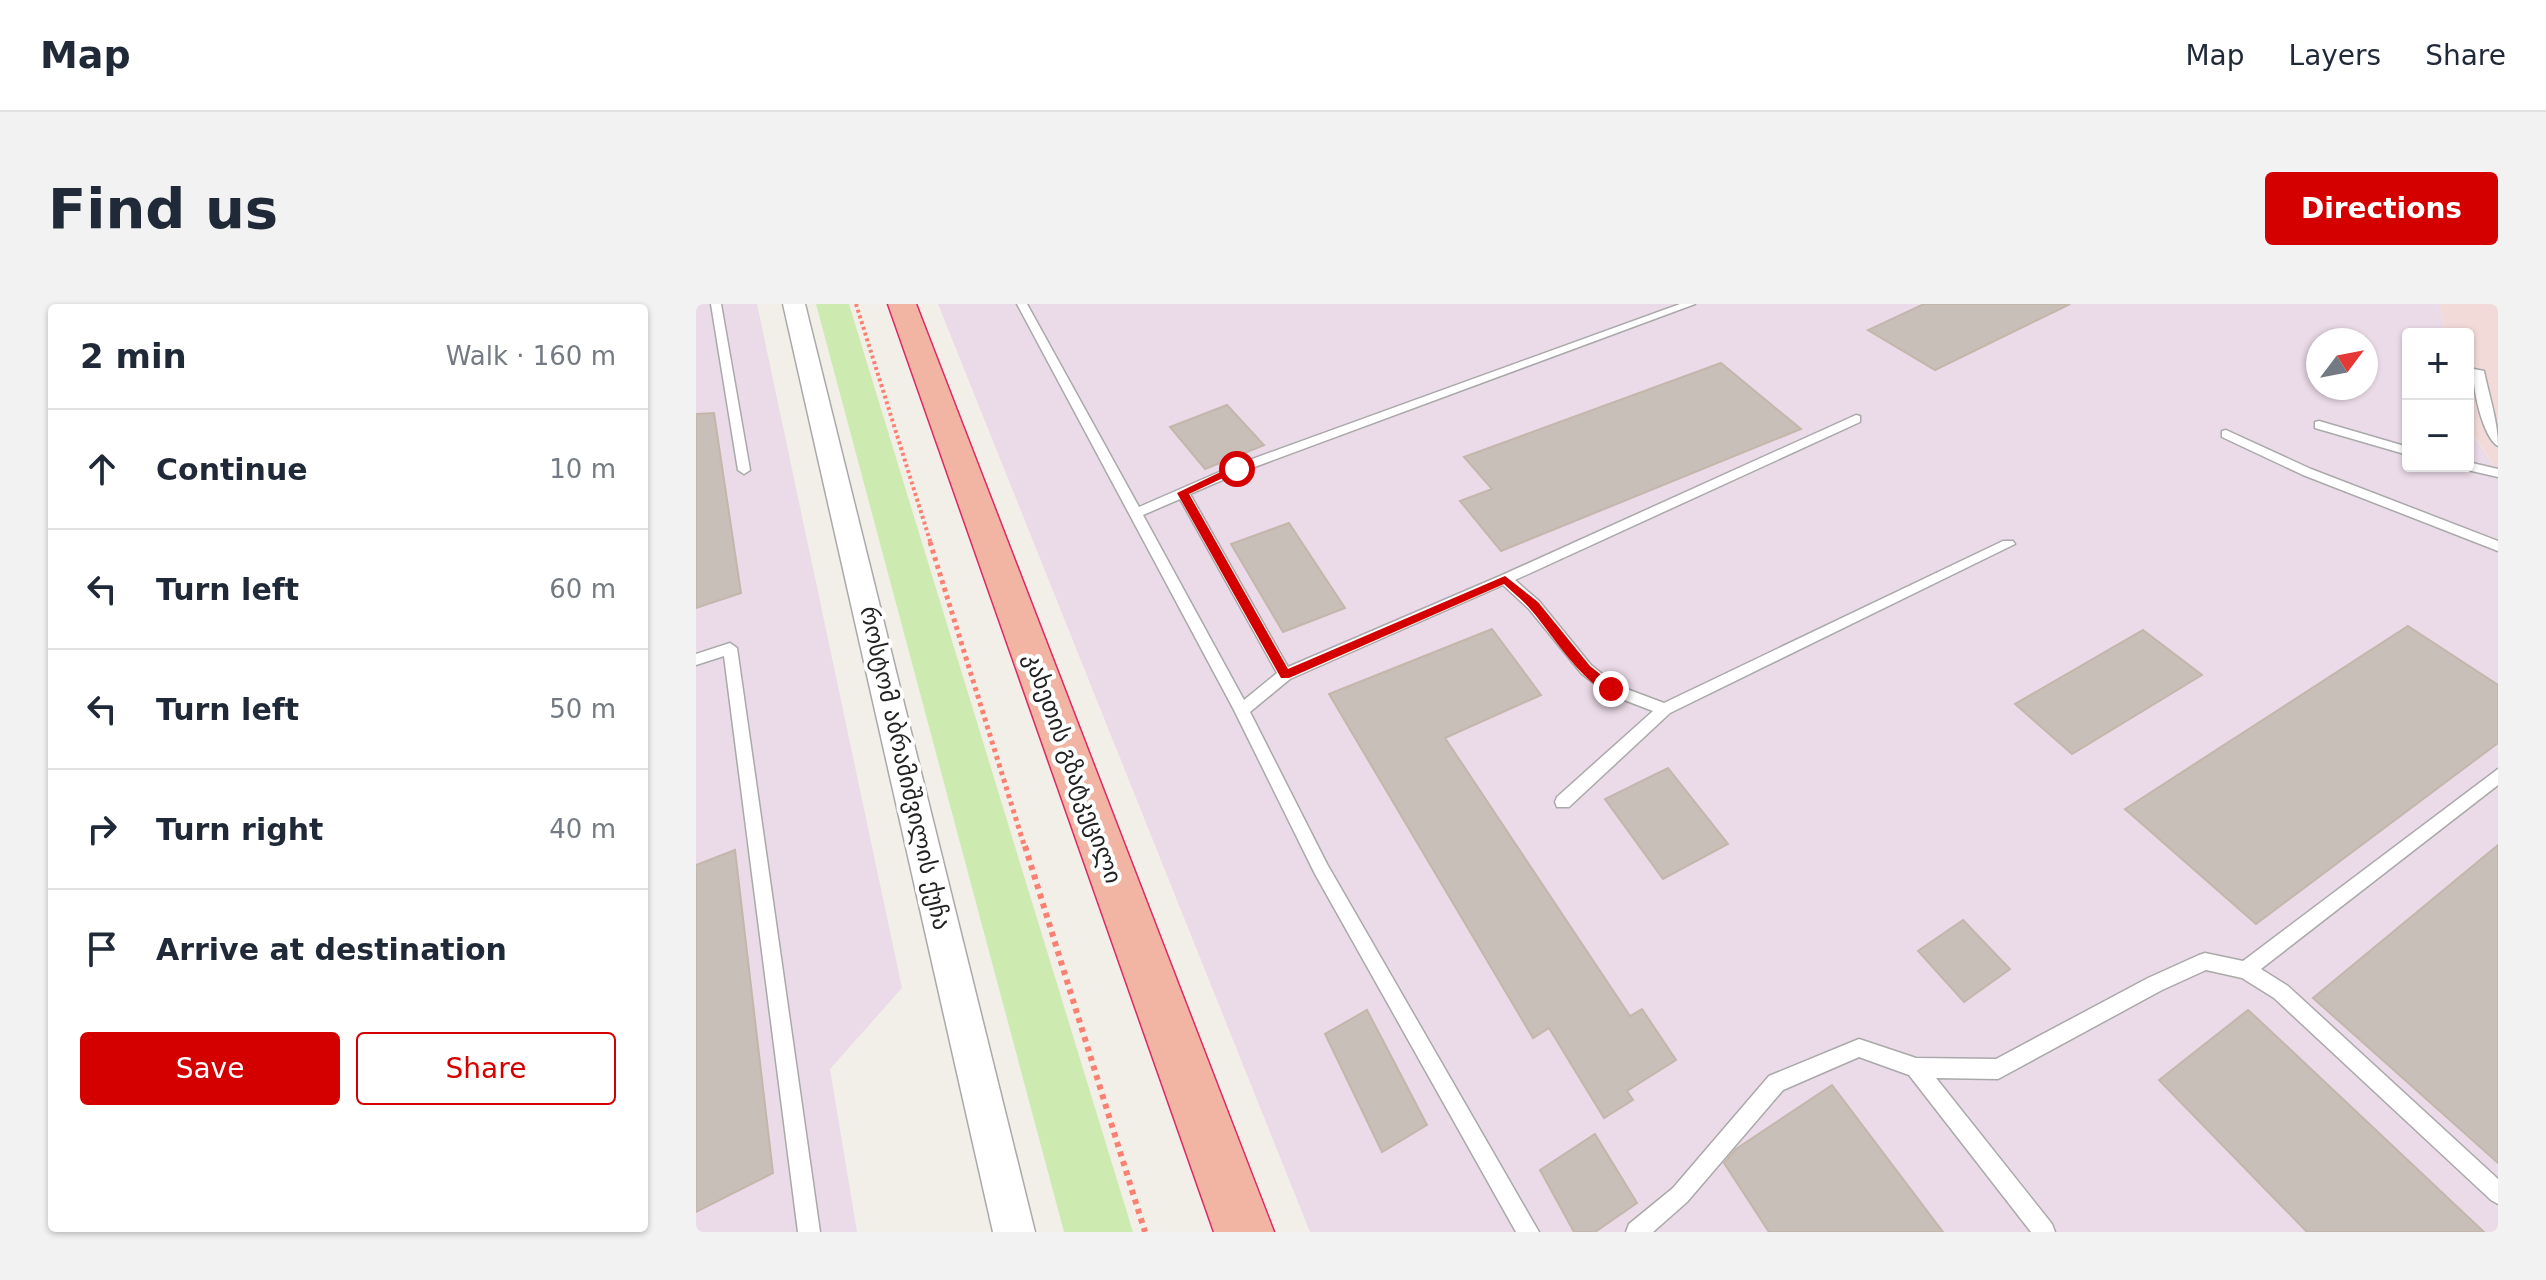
<!DOCTYPE html>
<meta charset="utf-8">
<style>
:root{--surface:#fff;--page:#f2f2f3;--text:#1f2937;--muted:#747a83;--line:#e0e1e3;--accent:#d40000}
body{margin:0;font-family:"DejaVu Sans","Noto Sans Georgian",sans-serif;background:var(--page);color:var(--text)}
.controls{position:absolute;right:24px;top:24px;display:grid;overflow:hidden;border-radius:8px;box-shadow:0 2px 6px #0004}
.controls button{width:72px;height:72px;display:grid;place-items:center;padding:0;border:0;border-bottom:2px solid var(--line);background:var(--surface);color:var(--text);font:40px sans-serif}
.compass{position:absolute;left:1610px;top:24px;width:72px;height:72px;border-radius:50%;background:var(--surface);box-shadow:0 2px 6px #0004;rotate:58deg}
.stop{position:absolute;width:24px;height:24px;margin:-18px;border:6px solid #d40000;border-radius:50%;background:#fff}
.stop.end{background:#d40000;border-color:#fff;box-shadow:0 2px 8px #0008}
.list{margin:0;padding:0;list-style:none}
h2{display:flex;justify-content:space-between;align-items:center;height:104px;margin:0;padding:0 32px;font-size:34px}
h2 small{font-size:26px;font-weight:400;color:var(--muted)}
.list li{display:grid;grid-template-columns:52px 1fr auto;gap:24px;align-items:center;box-sizing:border-box;height:120px;padding:0 32px;border-top:2px solid var(--line)}
.list b{display:block;font-size:30px;white-space:nowrap}
.list em{font-size:26px;font-style:normal;color:var(--muted)}
.actions{display:flex;gap:16px;padding:24px 32px}
.actions a{flex:1;padding:18px 0;border:2px solid var(--accent);border-radius:8px;text-align:center;font-size:28px;color:var(--accent)}
.actions .main{background:var(--accent);color:#fff}
.icon{flex:none;width:44px;height:44px;fill:none;stroke:currentColor;stroke-width:2;stroke-linecap:round;stroke-linejoin:round}
.map{position:relative;flex:none;width:1802px;height:928px;overflow:hidden;border-radius:8px}
header{display:flex;align-items:center;gap:48px;box-sizing:border-box;height:112px;padding:0 40px;background:var(--surface);border-bottom:2px solid var(--line)}
header strong{font-size:38px}
nav{display:flex;gap:44px;margin-inline-start:auto;font-size:28px}
.intro{display:flex;align-items:center;justify-content:space-between;box-sizing:border-box;height:192px;padding:0 48px}
h1{margin:0;font-size:56px}
.button{padding:20px 36px;border-radius:8px;background:var(--accent);color:#fff;font-size:28px;font-weight:700}
main{display:flex;gap:48px;padding:0 48px}
aside{flex:1;background:var(--surface);border-radius:8px;box-shadow:0 2px 6px #0004}
.map>svg:first-child{display:block}
.commercial{fill:#f2dad9}
.industrial{fill:#ebdbe8;fill-rule:evenodd}
.grass{fill:#cdebb0}
.building{fill:#c7bfb8;stroke:#c4b6ab;stroke-width:2}
.lines{fill:none;stroke-linecap:round;stroke-linejoin:round}
.service-casing{stroke:#a9a9a9;stroke-width:3}
.minor-casing{stroke:#a9a9a9;stroke-width:3}
.trunk-casing{stroke:#dc2a67;stroke-width:3}
.path-far2{stroke:#fa8072;stroke-width:4;stroke-dasharray:3 3;stroke-linecap:butt}
.path-far1{stroke:#fa8072;stroke-width:5;stroke-dasharray:4 4;stroke-linecap:butt}
.path{stroke:#fa8072;stroke-width:6;stroke-dasharray:5 5;stroke-linecap:butt}
.service{fill:#fff;fill-rule:evenodd}
.minor{fill:#fff;fill-rule:evenodd}
.trunk{fill:#f2b4a3;fill-rule:evenodd}
.route{fill:#d40000}
.labels{text-anchor:middle;dominant-baseline:central;stroke-width:8;stroke-linejoin:round;paint-order:stroke}
.street-label{font-size:24px;fill:#222;stroke:#fff}
</style>
<header>
<strong>Map</strong>
<nav><a>Map</a><a>Layers</a><a>Share</a></nav>
</header>
<div class="intro"><h1>Find us</h1><a class="button">Directions</a></div>
<main>
<aside>
<h2>2 min<small>Walk · 160 m</small></h2>
<ul class="list">
<li><svg class="icon" aria-label="ahead" viewBox="0 0 24 24"><path d="M12 20V5M6 11l6-6 6 6"/></svg><div><b>Continue</b></div><em>10 m</em></li>
<li><svg class="icon" aria-label="left" viewBox="0 0 24 24"><path d="M17 20v-9H6M10 6l-5 5 5 5"/></svg><div><b>Turn left</b></div><em>60 m</em></li>
<li><svg class="icon" aria-label="left" viewBox="0 0 24 24"><path d="M17 20v-9H6M10 6l-5 5 5 5"/></svg><div><b>Turn left</b></div><em>50 m</em></li>
<li><svg class="icon" aria-label="right" viewBox="0 0 24 24"><path d="M7 20v-9h11M14 6l5 5-5 5"/></svg><div><b>Turn right</b></div><em>40 m</em></li>
<li><svg class="icon" aria-label="arrive" viewBox="0 0 24 24"><path d="M6 21V4h12l-3 4 3 4H6"/></svg><div><b>Arrive at destination</b></div></li>
</ul>
<div class="actions"><a class="main">Save</a><a>Share</a></div>
</aside>
<div class="map">
<svg width="1802" height="928" viewBox="0 0 1802 928">
<rect width="100%" height="100%" fill="#f2efe9"/>
<!-- commercial -->
<polygon class="commercial" points="1743,0 1802,0 1802,168 1772,122 1772,30 1750,30"/>
<!-- industrial -->
<g class="industrial">
<polygon points="0,0 61,0 206,684 134,765 161,928 0,928"/>
<path d="M242 0H1743L1750 30H1712V162H1772V123L1802 168V928H614ZM1622 36H1670V84H1622Z"/>
</g>
<!-- grass -->
<polygon class="grass" points="120,0 153,0 437,928 368,928"/>
<!-- building -->
<g class="building">
<polygon points="1228,0 1374,0 1239,66 1172,26"/>
<polygon points="1025,59 1105,125 805,247 764,197 796,185 768,153"/>
<polygon points="531,101 568,141 509,165 474,123"/>
<polygon points="18,109 45,289 0,304 0,110"/>
<polygon points="593,219 649,304 587,328 535,240"/>
<polygon points="1712,322 1802,381 1802,439 1560,620 1429,505"/>
<polygon points="796,325 845,391 749,434 934,712 946,705 980,756 931,787 937,796 908,814 853,724 837,734 633,390"/>
<polygon points="1447,326 1506,371 1376,450 1319,400"/>
<polygon points="972,464 1032,540 967,575 909,495"/>
<polygon points="1802,541 1802,859 1617,694"/>
<polygon points="39,546 77,869 0,908 0,561"/>
<polygon points="1267,616 1314,665 1268,698 1222,647"/>
<polygon points="671,706 731,821 686,848 629,730"/>
<polygon points="1552,706 1563,716 1788,928 1611,928 1463,776"/>
<polygon points="1136,781 1247,928 1073,928 1028,859 1040,845"/>
<polygon points="899,830 941,899 899,928 878,928 844,866"/>
</g>
<g class="lines">
<defs>
<g id="service">
<polygon points="15,0 25,0 54,166 48,170 42,166"/>
<path d="M321 0H331L443 203 537 162 984 0H999L545 168 494 190 592 363 804 272 1160 111 1164 112V118L819 276 843 297 895 361 920 381 968 399 1307 237H1317L1319 240 974 409 873 503H861L859 498 861 493 957 407 910 389 885 369 833 305 807 281 594 375 554 408 631 560 843 928H820L619 570 538 406ZM484 195 581 369 548 396 447 211Z"/>
<path d="M1778 65 1788 67C1793 92 1802 117 1802 142 1787 134 1775 81 1778 65Z"/>
<polygon points="1623,117 1712,143 1712,151 1619,124 1619,118"/>
<polygon points="1530,126 1615,165 1802,237 1802,247 1607,171 1526,133 1526,127"/>
<polygon points="1772,158 1802,165 1802,173 1767,165 1765,162 1772,162"/>
<polygon points="34,339 41,344 124,928 102,928 28,352 0,361 0,350"/>
<polygon points="1802,465 1802,481 1565,665 1592,682 1802,875 1802,900 1795,896 1578,694 1546,674 1510,666 1466,686 1302,775 1240,774 1356,920 1359,928 1335,928 1213,771 1163,753 1087,786 991,898 957,928 930,928 933,920 977,884 1073,772 1163,735 1220,754 1300,755 1452,674 1503,651 1509,649 1547,657"/>
</g>
<polygon id="minor" points="87,0 109,0 339,928 297,928"/>
<polygon id="trunk" points="192,0 220,0 578,928 518,928"/>
</defs>
<!-- service casing -->
<use href="#service" class="service-casing"/>
<!-- minor casing -->
<use href="#minor" class="minor-casing"/>
<!-- trunk casing -->
<use href="#trunk" class="trunk-casing"/>
<!-- path-far2 -->
<polyline class="path-far2" points="160,0 235,240"/>
<!-- path-far1 -->
<polyline class="path-far1" points="234,238 329,544"/>
<!-- path -->
<polyline class="path" points="329,542 449,928"/>
<!-- service -->
<use href="#service" class="service"/>
<!-- minor -->
<use href="#minor" class="minor"/>
<!-- trunk -->
<use href="#trunk" class="trunk"/>
</g>
<!-- route -->
<path class="route" d="M537 162 546 165 493 190 592 365 809 272 842 298 894 362 919 382V389C895 392 852 325 836 307 828 297 817 289 808 280L593 374H585L481 189Z"/>
<g class="labels">
<!-- street labels -->
<g class="street-label">
<text transform="translate(209 464) rotate(77)">როსტომ აბრამიშვილის ქუჩა</text>
<text transform="translate(377 464) rotate(70)">კახეთის გზატკეცილი</text>
</g>
</g>
</svg>
<div class="controls">
<button>+</button>
<button>−</button>
</div>
<svg class="compass" viewBox="-18 -18 36 36"><path d="M0-13l5 13h-10z" fill="#e53935"/><path d="M0 13l5-13h-10z" fill="#747a83"/></svg>
<div class="stop" style="left:541px;top:165px"></div>
<div class="stop end" style="left:915px;top:385px"></div>
</div>
</main>
